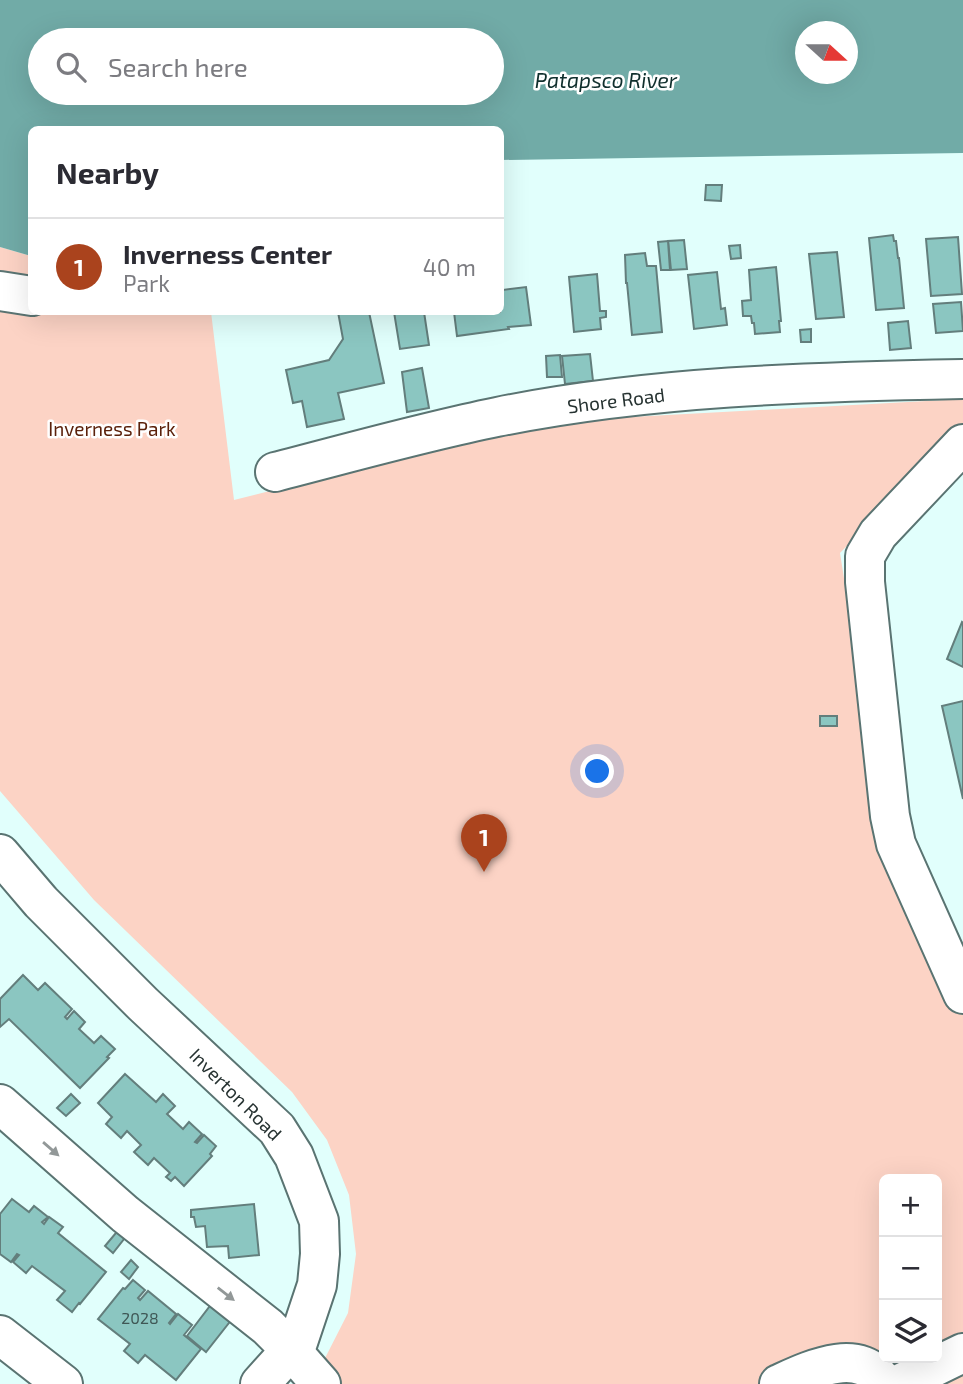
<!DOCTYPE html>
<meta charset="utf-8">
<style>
:root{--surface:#fff;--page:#f7f7f7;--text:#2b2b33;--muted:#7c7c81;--line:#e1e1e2;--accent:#aa431d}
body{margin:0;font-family:"Exo 2",sans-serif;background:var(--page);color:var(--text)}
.controls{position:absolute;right:21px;bottom:21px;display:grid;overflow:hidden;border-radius:10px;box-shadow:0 7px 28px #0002}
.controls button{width:63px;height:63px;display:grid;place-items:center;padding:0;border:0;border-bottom:2px solid var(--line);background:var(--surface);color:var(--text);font:35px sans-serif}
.compass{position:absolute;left:795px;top:21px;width:63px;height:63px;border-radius:50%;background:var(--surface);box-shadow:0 7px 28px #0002;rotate:111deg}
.you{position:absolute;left:598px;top:772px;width:24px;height:24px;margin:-18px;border:5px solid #fff;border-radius:50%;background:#1a73e8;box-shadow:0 0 0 10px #1a73e833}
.badge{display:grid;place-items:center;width:46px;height:46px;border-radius:50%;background:var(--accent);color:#fff;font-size:23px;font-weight:700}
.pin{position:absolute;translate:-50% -58px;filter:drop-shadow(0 2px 4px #0008)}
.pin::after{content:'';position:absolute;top:37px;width:24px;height:21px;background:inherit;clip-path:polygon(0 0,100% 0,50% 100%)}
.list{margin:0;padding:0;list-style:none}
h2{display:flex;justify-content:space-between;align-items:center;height:91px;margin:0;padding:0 28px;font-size:30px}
h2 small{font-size:23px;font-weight:400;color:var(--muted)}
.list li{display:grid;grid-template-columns:46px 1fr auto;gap:21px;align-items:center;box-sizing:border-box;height:98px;padding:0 28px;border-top:2px solid var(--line)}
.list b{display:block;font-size:26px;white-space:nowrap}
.list p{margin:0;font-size:23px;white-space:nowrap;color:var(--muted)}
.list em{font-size:23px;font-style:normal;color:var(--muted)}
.icon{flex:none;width:38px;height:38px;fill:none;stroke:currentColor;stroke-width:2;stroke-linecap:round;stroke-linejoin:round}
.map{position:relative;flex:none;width:963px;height:1384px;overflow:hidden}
.search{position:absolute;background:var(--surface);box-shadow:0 7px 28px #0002;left:28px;top:28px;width:476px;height:77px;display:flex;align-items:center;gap:18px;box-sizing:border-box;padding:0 24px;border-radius:38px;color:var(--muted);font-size:26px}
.panel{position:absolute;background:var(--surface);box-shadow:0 7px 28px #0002;left:28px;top:126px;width:476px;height:189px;border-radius:10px}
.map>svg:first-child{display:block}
.green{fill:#fcd3c5;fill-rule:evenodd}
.water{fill:#71aba7;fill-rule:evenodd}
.building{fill:#8bc6c1;stroke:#637e7c;stroke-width:2}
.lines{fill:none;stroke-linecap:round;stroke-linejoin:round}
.minor-casing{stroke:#5a7472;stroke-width:42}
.minor{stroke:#fff;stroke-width:38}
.oneway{fill:#929898}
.labels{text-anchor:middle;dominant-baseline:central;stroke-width:5;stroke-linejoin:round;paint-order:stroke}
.number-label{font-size:16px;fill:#3f5755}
.street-label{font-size:19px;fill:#263231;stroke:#fff}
.park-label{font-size:19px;fill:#5b210b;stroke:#fff}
.water-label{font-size:21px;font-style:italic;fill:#102f2d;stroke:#fff}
</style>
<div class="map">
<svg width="963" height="1384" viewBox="0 0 963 1384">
<rect width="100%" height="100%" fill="#e1fffc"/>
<!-- green -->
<path class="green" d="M0 247 31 256 32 312H211L234 500 427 451 594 419 963 399V427L840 553 886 844 963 1015V1384H340L321 1366 348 1313 356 1254 349 1195 327 1140 292 1092 94 900 0 791ZM884 1179H937V1358H884Z"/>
<!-- water -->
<path class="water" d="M0 0H963V153L501 160 500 130H32L31 256 0 247ZM806 32H848V74H806ZM40 40H492V93H40Z"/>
<!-- building -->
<g class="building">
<polygon points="706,185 722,185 721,201 705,200"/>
<polygon points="893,235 894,241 896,241 898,258 899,258 904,308 876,310 869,238"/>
<polygon points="958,237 962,294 931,296 926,239"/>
<polygon points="684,240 687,269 671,270 668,241"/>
<polygon points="668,241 670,270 661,270 658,242"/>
<polygon points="740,245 741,258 731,259 729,246"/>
<polygon points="837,252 844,317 816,319 809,254"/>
<polygon points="645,253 647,266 656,266 662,332 632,335 627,283 626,283 625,255"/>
<polygon points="776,267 781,321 779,321 780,332 755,334 754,323 752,323 751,316 743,316 742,301 751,300 749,270"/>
<polygon points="717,272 721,309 725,308 727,325 694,329 688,275"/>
<polygon points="597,274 600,311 606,311 606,317 600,318 601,329 574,332 569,277"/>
<polygon points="500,275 503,290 526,287 531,325 508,327 509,329 457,336 454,312 500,312"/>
<polygon points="961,302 963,331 936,333 933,304"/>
<polygon points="338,312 369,312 384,383 338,393 344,419 307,427 302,401 293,403 286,370 329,360 343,339"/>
<polygon points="394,312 424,312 429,345 400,349"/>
<polygon points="908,321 911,348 890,350 888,323"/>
<polygon points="811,329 811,342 801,342 800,330"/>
<polygon points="590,354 593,381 565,384 562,356"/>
<polygon points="560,355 562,377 547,377 546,356"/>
<polygon points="422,368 429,408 407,412 402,372"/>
<polygon points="962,622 963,623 963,667 947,659"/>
<polygon points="963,701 963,799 942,706"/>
<rect x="820" y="716" width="17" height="10"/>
<polygon points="23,975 38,990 45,983 72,1009 65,1017 67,1019 74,1011 85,1022 79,1029 94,1043 101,1036 115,1049 107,1057 109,1058 80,1088 9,1019 0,1027 0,999"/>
<polygon points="125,1074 156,1102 163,1094 175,1106 167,1114 183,1129 189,1122 202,1134 195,1142 197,1143 204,1135 216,1146 210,1154 212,1156 184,1186 175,1177 171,1181 166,1177 170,1173 154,1158 148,1165 134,1152 141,1145 127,1131 121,1138 106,1124 112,1117 98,1103"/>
<polygon points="71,1094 80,1103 66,1116 57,1108"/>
<polygon points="12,1199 29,1212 34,1206 48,1217 42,1222 44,1224 49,1217 63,1227 58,1233 106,1272 80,1304 79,1303 72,1312 57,1300 65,1291 32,1266 26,1273 13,1262 19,1255 17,1254 11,1262 0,1254 0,1214"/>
<polygon points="254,1204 259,1255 229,1258 228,1246 207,1247 205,1226 196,1227 194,1217 191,1217 191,1210"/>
<polygon points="120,1228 128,1234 113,1253 105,1246"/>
<polygon points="131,1260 138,1267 129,1279 121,1272"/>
<polygon points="133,1280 145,1290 138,1298 140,1300 148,1291 176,1314 169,1323 170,1324 178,1314 192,1325 184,1335 201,1349 176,1380 145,1355 138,1363 124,1351 130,1344 98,1319 123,1288 125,1289"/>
<polygon points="216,1298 236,1314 206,1352 187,1336"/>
</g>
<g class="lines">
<defs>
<g id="minor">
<polyline points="0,291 32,296"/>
<polyline points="963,444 878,534 865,556 865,582 890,816 896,844 963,994"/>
<path d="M275 472C349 453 423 432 497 417 650 386 808 382 963 379"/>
<polyline points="0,854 41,902 143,1004 277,1129 294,1156 319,1221 320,1254 317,1285 298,1342 260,1384"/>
<polyline points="0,1104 125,1214 268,1327 291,1350 321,1384"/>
<polyline points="0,1335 63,1384"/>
<path d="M779 1384C810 1370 861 1345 884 1384"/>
<polyline points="899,1384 963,1353"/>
</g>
</defs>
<!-- minor casing -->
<use href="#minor" class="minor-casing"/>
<!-- minor -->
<use href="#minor" class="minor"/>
</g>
<!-- one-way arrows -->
<defs><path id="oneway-solid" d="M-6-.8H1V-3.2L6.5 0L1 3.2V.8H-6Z" transform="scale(1.75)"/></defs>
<g class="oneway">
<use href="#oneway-solid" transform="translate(51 1149) rotate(41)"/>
<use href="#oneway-solid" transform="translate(226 1294) rotate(38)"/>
</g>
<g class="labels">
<!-- number labels -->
<g class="number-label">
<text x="140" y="1317">2028</text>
</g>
<!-- street labels -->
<g class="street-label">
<text transform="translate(616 400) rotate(-7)">Shore Road</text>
<text transform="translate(236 1094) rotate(45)">Inverton Road</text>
</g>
<!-- park labels -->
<g class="park-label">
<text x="112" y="428">Inverness Park</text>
</g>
<!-- water labels -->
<g class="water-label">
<text x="606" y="79">Patapsco River</text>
</g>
</g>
</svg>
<div class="controls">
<button>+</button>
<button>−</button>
<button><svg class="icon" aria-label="layers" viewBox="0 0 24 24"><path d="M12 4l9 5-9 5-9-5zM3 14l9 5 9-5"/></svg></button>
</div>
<svg class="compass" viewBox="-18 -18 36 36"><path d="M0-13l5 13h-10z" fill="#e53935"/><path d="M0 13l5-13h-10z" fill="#7c7c81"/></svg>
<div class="you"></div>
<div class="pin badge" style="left:484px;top:872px">1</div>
<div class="search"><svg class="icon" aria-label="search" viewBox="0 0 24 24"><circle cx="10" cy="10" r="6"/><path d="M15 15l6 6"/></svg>Search here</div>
<section class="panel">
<h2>Nearby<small></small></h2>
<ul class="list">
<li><span class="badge">1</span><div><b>Inverness Center</b><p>Park</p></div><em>40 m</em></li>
</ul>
</section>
</div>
